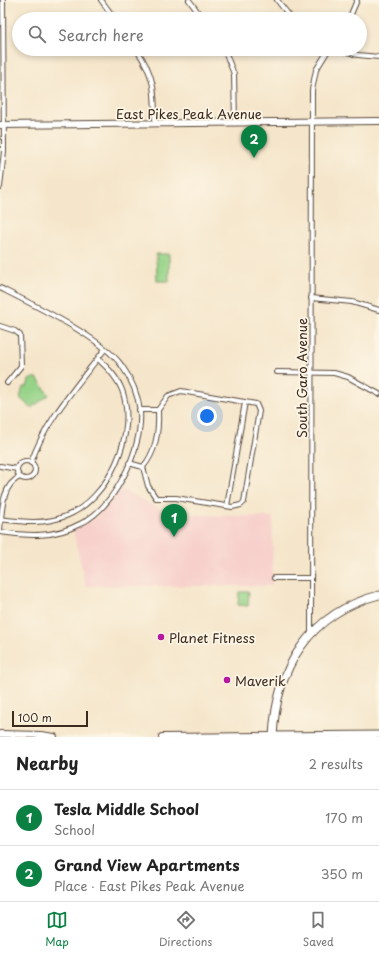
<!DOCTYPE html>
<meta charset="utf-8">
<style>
:root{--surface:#fff;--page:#f6f6f6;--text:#222;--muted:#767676;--line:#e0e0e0;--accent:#0b8043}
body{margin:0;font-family:"Playpen Sans",sans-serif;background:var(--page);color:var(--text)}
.scale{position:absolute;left:12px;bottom:10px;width:76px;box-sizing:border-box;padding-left:4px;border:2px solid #3b2a1e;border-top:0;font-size:11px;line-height:14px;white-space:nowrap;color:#3b2a1e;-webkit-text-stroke:3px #fcf5e5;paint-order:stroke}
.you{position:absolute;left:207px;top:416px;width:14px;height:14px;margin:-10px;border:3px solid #fff;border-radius:50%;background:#1a73e8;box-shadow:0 0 0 6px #1a73e833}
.badge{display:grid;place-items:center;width:26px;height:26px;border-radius:50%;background:var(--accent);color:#fff;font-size:13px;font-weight:700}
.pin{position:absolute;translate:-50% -33px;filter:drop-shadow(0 1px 2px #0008)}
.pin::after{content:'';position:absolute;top:21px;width:14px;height:12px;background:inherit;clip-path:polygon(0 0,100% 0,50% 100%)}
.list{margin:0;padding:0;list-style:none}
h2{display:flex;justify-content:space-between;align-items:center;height:52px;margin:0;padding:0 16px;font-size:17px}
h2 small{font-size:13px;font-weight:400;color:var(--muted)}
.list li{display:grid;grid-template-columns:26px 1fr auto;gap:12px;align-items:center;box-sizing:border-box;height:56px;padding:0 16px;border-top:1px solid var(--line)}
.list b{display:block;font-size:15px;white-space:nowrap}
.list p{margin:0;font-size:13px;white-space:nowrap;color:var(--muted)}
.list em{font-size:13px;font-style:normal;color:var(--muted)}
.icon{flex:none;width:22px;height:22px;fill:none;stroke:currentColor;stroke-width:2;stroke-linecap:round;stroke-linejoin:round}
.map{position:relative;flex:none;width:379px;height:737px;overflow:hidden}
.search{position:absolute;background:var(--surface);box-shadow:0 2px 6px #0003;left:12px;right:12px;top:12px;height:44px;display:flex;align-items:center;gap:10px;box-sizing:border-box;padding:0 14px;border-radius:22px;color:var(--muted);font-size:15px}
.sheet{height:164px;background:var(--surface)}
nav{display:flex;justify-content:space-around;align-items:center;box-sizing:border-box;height:56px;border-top:1px solid var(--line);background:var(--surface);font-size:11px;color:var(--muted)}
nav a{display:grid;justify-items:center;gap:2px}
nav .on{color:var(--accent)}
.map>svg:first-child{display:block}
.built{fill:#f7d0cb}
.green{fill:#96d388;stroke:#687e53}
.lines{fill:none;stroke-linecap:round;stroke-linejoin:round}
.minor-casing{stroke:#574638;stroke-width:6}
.secondary-casing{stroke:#574638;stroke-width:8}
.primary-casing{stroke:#574638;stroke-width:9}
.minor{stroke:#fff;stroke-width:4}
.secondary{stroke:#fff;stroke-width:6}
.primary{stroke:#fff;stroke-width:7}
.poi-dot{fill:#b5179e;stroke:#fcf5e5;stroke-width:1.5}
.labels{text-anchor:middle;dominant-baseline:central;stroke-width:3.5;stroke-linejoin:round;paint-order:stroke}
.street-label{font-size:13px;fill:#3b2a1e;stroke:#fcf5e5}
.poi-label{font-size:13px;fill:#3b2a1e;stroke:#fcf5e5;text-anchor:start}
</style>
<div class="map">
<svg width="379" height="737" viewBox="0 0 379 737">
<rect width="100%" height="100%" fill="#fcf5e5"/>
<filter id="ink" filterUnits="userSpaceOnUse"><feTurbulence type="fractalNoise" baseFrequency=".025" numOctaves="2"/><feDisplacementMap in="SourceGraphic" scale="8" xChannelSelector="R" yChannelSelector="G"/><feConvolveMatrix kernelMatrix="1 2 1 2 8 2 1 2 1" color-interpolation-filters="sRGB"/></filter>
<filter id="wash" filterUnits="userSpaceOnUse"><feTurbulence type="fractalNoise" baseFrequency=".012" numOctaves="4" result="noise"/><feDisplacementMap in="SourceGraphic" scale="16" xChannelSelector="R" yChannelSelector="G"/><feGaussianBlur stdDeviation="0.9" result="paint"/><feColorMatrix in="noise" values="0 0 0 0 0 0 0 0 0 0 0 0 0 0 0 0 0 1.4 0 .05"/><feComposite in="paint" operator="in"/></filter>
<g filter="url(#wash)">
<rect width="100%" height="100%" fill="#f5e6cb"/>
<!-- built -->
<polygon class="built" points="121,489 170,514 273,517 272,586 86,586 73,531 97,517"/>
<!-- green -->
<g class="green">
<polygon points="156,254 169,254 169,281 157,281"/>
<polygon points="33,378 37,378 49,395 31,408 20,398 23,387 27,387 29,380"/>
<polygon points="239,592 249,592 248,606 238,605"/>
</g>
</g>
<g filter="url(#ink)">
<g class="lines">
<defs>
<g id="minor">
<polyline points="101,0 115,19"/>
<polyline points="189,0 203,19"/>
<polyline points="277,0 292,19"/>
<polyline points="349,19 357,0"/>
<path d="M136 49C155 75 155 92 155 124"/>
<polyline points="224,49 234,74 235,123"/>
<polyline points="337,49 358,55 379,57"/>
<polyline points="0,187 4,151 3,0"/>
<path d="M0 288C32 304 103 338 122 366 132 380 138 395 140 411 143 449 115 507 80 524 54 538 28 536 0 532"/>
<polyline points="311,298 352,302 379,310"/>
<polyline points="0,326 15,331 20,335 21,366 7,383"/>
<polyline points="277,372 334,373 348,377 379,394"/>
<circle cx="26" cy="470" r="9"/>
<path d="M31 463C44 422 80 382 105 349"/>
<polyline points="129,463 143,467 148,486 156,498 176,498 232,507 241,505 244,502 259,411 256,404 181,391 168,396 158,410 139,410"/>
<polyline points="0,466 17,469"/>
<path d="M143 467C156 452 159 429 158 410"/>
<polyline points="227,506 245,402"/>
<path d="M0 519C23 522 44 525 66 516 109 499 138 433 122 390 117 377 108 368 98 359"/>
<path d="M0 530C2 513 1 485 20 477"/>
<polyline points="274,578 311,578"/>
<polyline points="311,633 312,90 316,70 329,49"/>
</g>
<g id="secondary">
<polyline points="0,125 379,121"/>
<polyline points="0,734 41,735 54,737"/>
<polyline points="162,737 273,736"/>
</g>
<g id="primary">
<polyline points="273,736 379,735"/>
<path d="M273 737C276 668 309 613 379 595"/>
</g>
</defs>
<!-- minor casing -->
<use href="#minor" class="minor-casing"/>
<!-- secondary casing -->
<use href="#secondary" class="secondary-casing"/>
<!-- primary casing -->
<use href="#primary" class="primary-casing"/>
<!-- minor -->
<use href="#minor" class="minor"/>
<!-- secondary -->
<use href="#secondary" class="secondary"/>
<!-- primary -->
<use href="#primary" class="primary"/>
</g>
</g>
<!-- markers -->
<g class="poi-dot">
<circle cx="161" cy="637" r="4"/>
<circle cx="227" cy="680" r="4"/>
</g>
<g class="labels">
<!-- street labels -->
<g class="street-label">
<text x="189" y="113">East Pikes Peak Avenue</text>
<text transform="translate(301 378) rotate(-90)">South Garo Avenue</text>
</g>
<!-- poi labels -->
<g class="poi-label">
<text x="169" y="637">Planet Fitness</text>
<text x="235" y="680">Maverik</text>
</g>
</g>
</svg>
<div class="scale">100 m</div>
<div class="you"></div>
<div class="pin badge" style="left:174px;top:537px">1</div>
<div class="pin badge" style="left:254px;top:158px">2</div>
<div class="search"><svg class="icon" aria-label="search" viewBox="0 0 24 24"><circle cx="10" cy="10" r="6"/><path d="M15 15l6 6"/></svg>Search here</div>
</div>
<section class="sheet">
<h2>Nearby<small>2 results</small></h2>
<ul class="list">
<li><span class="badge">1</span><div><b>Tesla Middle School</b><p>School</p></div><em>170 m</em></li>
<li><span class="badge">2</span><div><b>Grand View Apartments</b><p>Place · East Pikes Peak Avenue</p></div><em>350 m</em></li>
</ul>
</section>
<nav>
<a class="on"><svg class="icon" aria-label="map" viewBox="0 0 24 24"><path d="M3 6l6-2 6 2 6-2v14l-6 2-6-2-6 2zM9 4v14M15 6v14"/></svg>Map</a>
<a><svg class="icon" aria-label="directions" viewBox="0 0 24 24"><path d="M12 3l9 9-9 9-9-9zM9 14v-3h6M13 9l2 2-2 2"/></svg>Directions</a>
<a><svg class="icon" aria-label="saved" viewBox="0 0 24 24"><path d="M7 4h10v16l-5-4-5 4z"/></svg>Saved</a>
</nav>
